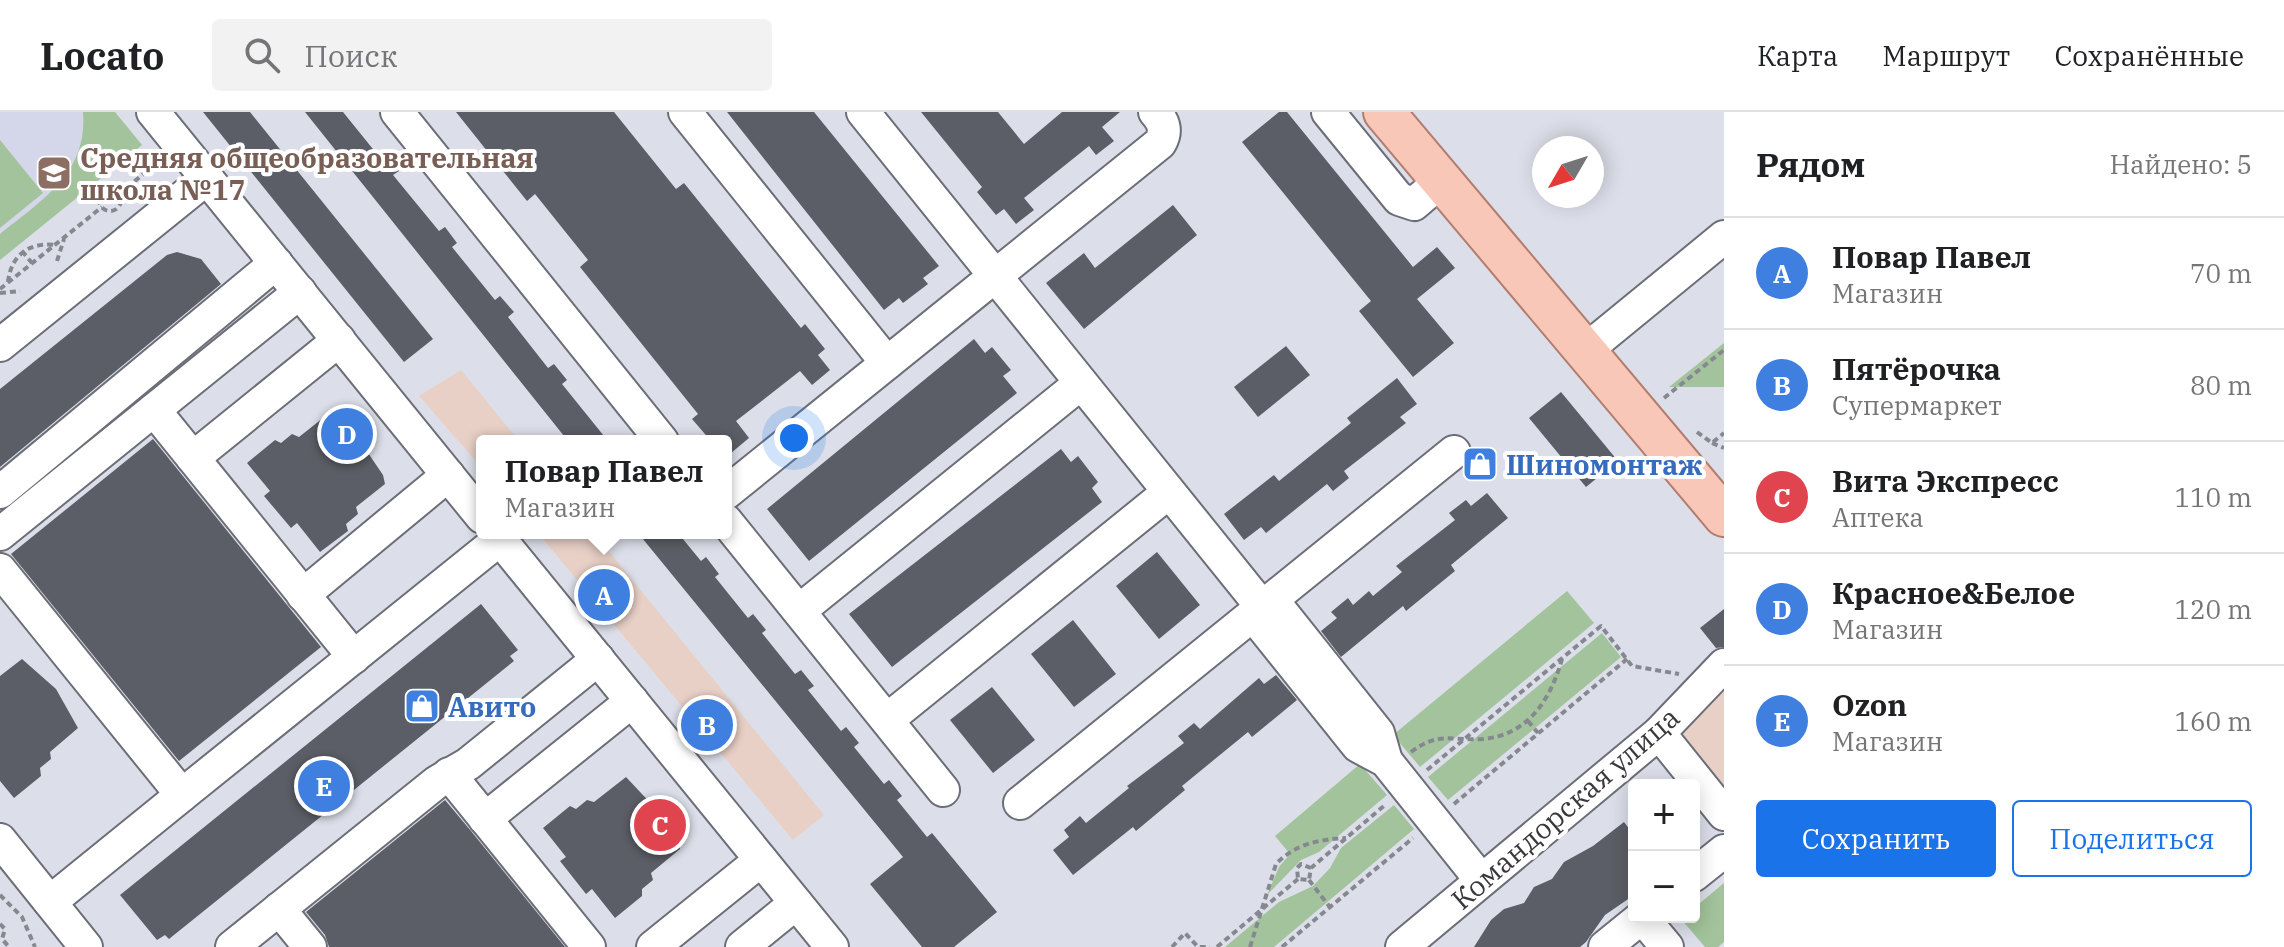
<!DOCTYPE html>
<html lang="ru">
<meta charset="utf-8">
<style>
:root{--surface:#fff;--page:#f2f2f2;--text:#202124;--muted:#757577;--line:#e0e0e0;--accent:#1a73e8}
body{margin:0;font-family:"IBM Plex Serif",serif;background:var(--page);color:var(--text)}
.controls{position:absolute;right:24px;bottom:24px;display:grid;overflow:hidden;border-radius:8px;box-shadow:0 4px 20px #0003}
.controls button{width:72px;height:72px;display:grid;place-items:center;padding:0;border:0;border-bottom:2px solid var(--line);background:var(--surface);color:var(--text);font:40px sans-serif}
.compass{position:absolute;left:1532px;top:24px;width:72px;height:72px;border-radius:50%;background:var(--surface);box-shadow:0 4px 20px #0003;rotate:231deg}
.you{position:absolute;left:794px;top:326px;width:28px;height:28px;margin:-20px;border:6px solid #fff;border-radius:50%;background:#1a73e8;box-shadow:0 0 0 12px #1a73e833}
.badge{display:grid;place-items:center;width:52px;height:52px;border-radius:50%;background:var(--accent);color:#fff;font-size:26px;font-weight:700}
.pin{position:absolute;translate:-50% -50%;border:4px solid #fff;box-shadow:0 2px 8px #0006}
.popup{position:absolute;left:476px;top:323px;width:256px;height:104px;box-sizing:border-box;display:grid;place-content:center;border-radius:8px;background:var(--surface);filter:drop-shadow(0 2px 6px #0005);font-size:26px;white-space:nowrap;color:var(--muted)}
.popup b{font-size:30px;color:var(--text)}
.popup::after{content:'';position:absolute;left:50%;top:100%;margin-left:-16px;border:16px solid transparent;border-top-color:var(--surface)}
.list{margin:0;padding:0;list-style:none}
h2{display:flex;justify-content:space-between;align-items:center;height:104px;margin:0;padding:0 32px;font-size:34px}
h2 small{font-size:26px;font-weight:400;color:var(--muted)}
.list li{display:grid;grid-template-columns:52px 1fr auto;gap:24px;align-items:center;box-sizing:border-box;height:112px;padding:0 32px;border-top:2px solid var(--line)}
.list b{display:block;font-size:30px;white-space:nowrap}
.list p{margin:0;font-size:26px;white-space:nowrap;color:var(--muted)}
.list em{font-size:26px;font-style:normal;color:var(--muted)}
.actions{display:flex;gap:16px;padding:24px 32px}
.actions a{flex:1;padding:18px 0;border:2px solid var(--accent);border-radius:8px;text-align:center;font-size:28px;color:var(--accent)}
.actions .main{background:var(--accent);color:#fff}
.icon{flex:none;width:44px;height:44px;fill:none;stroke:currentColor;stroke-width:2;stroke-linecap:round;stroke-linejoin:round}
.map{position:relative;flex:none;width:1724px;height:835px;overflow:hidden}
header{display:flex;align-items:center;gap:48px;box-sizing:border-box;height:112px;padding:0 40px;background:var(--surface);border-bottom:2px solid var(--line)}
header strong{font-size:38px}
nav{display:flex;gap:44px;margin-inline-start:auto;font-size:28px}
.search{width:560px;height:72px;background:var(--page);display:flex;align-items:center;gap:20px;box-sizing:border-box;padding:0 28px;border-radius:8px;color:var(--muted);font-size:30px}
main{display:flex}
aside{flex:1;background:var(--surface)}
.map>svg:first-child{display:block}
.commercial{fill:#e8d0c6}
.built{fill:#d3d7e9}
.green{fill:#a2c39b}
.building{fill:#5c5e67}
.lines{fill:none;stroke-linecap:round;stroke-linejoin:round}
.minor-casing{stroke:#6c6e77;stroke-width:36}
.major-casing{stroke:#b37d6e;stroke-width:44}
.path{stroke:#86888f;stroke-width:4;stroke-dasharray:6 4;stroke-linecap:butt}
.minor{stroke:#fff;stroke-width:32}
.major{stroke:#f9c7b8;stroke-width:40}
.labels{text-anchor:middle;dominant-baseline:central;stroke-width:8;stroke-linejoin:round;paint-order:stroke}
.education-label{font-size:28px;font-weight:bold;fill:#785e54;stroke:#fff;text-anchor:start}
.shop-label{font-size:28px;font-weight:bold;fill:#366cbe;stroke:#fff;text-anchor:start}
.street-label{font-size:28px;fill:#38383d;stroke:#fff}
</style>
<header>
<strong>Locato</strong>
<div class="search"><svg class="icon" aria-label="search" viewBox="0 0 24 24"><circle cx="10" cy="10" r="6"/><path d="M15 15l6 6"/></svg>Поиск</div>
<nav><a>Карта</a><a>Маршрут</a><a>Сохранённые</a></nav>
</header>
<main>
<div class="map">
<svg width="1724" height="835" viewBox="0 0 1724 835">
<rect width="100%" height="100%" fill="#dcdfe9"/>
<!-- commercial -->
<g class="commercial">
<polygon points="461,258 519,329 482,329 482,356 419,284"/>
<polygon points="538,421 594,421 824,703 793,728"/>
<polygon points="1724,572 1724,684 1676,625"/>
</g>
<!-- built -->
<polygon class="built" points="0,0 115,0 142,33 0,148"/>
<!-- green -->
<g class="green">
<path d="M83 0H115L142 33 0 148V122C42 88 88 61 83 0Z"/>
<polygon points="0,28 43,81 0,116"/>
<polygon points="1724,231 1724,275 1669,275"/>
<polygon points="1567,479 1594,511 1420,655 1393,623"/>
<polygon points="1602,521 1621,545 1448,688 1428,665"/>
<polygon points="1360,652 1387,683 1319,740 1301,748 1267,783 1279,755 1290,742 1275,724"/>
<polygon points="1394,693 1414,717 1274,835 1225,835 1279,790 1313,774 1330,756 1341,736"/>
<polygon points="1724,771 1724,830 1718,835 1705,835 1681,807 1694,805 1694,796"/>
</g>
<!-- building -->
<g class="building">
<polygon points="203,0 250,0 433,227 404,250"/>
<polygon points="305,0 343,0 381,47 386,43 399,59 393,63 439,119 445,115 457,131 452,135 495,188 500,184 514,200 508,205 548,256 554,252 567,268 562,272 608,329 568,329"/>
<polygon points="456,0 614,0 676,77 684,71 801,216 805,212 825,237 818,243 830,258 812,273 800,259 736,309 749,326 731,341 726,329 711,329 692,307 698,302 580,155 588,148 535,82 527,89"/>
<polygon points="727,0 814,0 939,154 923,166 928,172 903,191 899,186 884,198"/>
<polygon points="921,0 998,0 1024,32 1062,0 1120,0 1102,15 1114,29 1096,43 1089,34 1024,86 1034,98 1016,112 1004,97 996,103 977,80 982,75"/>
<polygon points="1279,0 1287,0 1413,155 1437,135 1455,156 1417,187 1454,231 1413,265 1359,199 1371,189 1242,30"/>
<polygon points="1173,93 1197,123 1084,217 1046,171 1084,141 1095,156"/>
<polygon points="177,140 201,147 221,172 0,355 0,277 167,143"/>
<polygon points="974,227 985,241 992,235 1011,258 1003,264 1017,281 809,449 767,397"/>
<polygon points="1286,234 1310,263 1258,305 1234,275"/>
<polygon points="1397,266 1417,292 1400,305 1406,311 1344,359 1349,366 1333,379 1327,372 1266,421 1261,415 1244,428 1224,402 1274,363 1279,369 1351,311 1347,306"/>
<polygon points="1561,280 1618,349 1586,375 1529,306"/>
<polygon points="328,302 362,332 383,363 385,372 356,395 358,402 346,412 348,419 320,440 297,411 291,416 264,384 270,379 247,351 275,328 281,331 292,322 299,325"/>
<polygon points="153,327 321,535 179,649 11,442"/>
<polygon points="1061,337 1071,350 1078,344 1098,370 1092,376 1102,390 892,555 849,502"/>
<polygon points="1487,381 1508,406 1451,453 1455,459 1406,499 1403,494 1341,545 1321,519 1337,506 1331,500 1348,486 1353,493 1369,479 1373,484 1402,460 1396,454 1455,408 1449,401 1466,388 1471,394"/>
<polygon points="638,421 678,421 701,449 706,445 719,462 715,465 748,506 753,502 766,518 762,521 795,562 801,558 814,574 808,578 841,619 846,615 859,631 854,635 884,672 889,668 902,684 897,688 927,725 932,721 997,800 954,835 922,835 870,772 903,745"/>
<polygon points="1157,440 1200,493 1159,527 1116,474"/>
<polygon points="481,492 518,538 510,544 514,549 169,827 165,823 157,828 120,783"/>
<polygon points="1724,497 1724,535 1716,536 1700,516"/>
<polygon points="1073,508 1116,562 1074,595 1031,542"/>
<polygon points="22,547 56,577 78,616 50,640 51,647 40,656 41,664 14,686 0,669 0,564"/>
<polygon points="1276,563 1297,588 1252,625 1248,620 1182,674 1185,678 1136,719 1133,715 1073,763 1053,738 1069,725 1064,718 1080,704 1086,711 1129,676 1127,674 1184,631 1178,624 1194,611 1200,617 1259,566 1264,572"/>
<polygon points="992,575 1035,628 993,661 950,608"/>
<polygon points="626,665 657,698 679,729 680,737 651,761 653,768 642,777 642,784 615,806 592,777 586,782 560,749 566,745 543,716 570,694 576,697 587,688 594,690"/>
<polygon points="445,688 471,719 565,835 329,835 325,823 306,800"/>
<polygon points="1624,710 1634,723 1634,783 1605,803 1586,830 1580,835 1474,835 1491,808 1504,797 1524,791 1534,775 1552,767 1564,750 1593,734"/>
</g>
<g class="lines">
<defs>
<g id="minor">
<polyline points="153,0 482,405"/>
<polyline points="397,0 662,329"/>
<polyline points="685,0 887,251"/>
<polyline points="863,0 1262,495"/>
<polyline points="1328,0 1399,87 1414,92 1442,68"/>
<polyline points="0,233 207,66"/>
<polyline points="1586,238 1724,125"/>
<polyline points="154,298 354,545"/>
<polyline points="193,346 339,228"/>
<polyline points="0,380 276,151"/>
<path d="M726 381 1160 31C1167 19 1164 10 1155 0"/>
<polyline points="726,409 943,678"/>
<polyline points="495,421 832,835"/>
<polyline points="0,422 300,180"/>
<polyline points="0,458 182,683 500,427"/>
<polyline points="303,483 448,363"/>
<polyline points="1272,488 1378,621 1386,649"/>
<polyline points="799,499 1081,271"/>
<polyline points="1253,503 1358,634 1386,649 1481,768"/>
<polyline points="887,608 1169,380"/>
<polyline points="1659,621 1724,702"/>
<polyline points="449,662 589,835"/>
<polyline points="1020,691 1454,340"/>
<polyline points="485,707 632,589"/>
<polyline points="0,728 86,835"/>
<polyline points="1694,763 1724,739"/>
<polyline points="50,790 182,683"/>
<polyline points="279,797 310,835"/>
<polyline points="1642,805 1667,835"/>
<polyline points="232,835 437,670 468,652 598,547"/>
<polyline points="653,835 761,748"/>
<polyline points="742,835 796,791"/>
<polyline points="1402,835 1659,621 1724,553"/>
<polyline points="1605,835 1642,805"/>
</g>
<polyline id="major" points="1384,0 1724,404"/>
</defs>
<!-- minor casing -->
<use href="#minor" class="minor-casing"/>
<!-- major casing -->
<use href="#major" class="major-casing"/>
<!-- path -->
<g class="path">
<circle cx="110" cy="88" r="11"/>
<polyline points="119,82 157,51"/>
<polyline points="22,139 32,151"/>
<polyline points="57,149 64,127"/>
<path d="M8 170C11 143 29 130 55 133"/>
<polyline points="0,177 102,95"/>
<polyline points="0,181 20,179"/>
<polyline points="1664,286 1724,238"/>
<polyline points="1697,320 1712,331 1724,321"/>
<polyline points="1712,331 1724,336"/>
<polyline points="1528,609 1538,621"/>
<path d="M1411 640C1439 619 1452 629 1483 627 1529 623 1551 586 1562 547"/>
<polyline points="1427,658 1601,514 1632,554 1679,562"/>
<polyline points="1454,692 1627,547"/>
<polyline points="1311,756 1301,752 1297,756 1298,767 1309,768 1311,756 1385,693"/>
<polyline points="1309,768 1329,794"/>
<polyline points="0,783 22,805 35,835"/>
<polyline points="0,812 5,817 2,827 9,835"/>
<polyline points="1172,835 1185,821 1198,835 1210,835"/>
<polyline points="1217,835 1298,767"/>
<path d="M1250 835 1276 752C1295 732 1320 727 1346 726"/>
<polyline points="1282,835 1413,726"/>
</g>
<!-- minor -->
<use href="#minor" class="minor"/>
<!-- major -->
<use href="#major" class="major"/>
</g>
<!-- icons -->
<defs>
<symbol id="school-square" viewBox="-11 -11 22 22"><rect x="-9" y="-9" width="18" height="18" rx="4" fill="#8d6e63" stroke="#fff"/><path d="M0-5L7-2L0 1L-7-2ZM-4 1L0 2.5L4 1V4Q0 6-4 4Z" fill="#fff"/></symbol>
<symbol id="shop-square" viewBox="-11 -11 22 22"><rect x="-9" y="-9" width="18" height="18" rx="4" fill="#3f7fe0" stroke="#fff"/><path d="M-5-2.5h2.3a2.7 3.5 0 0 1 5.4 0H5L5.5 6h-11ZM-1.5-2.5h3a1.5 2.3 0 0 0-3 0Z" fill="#fff"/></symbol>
</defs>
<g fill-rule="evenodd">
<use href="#school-square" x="34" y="41" width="40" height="40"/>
<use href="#shop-square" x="1460" y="332" width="40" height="40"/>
<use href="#shop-square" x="402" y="574" width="40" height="40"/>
</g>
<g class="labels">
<!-- education labels -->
<g class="education-label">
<text x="80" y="45">Средняя общеобразовательная<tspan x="80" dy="32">школа №17</tspan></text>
</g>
<!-- shop labels -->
<g class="shop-label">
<text x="1506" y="352">Шиномонтаж</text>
<text x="448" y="594">Авито</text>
</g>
<!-- street labels -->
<g class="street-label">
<text transform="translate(1565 696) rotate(-41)">Командорская улица</text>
</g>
</g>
</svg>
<div class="controls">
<button>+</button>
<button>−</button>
</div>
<svg class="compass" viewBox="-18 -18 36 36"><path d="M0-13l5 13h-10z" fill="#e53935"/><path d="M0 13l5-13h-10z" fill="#757577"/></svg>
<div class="you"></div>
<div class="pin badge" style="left:604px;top:483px;background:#3f7fe0">A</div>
<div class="popup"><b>Повар Павел</b>Магазин</div>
<div class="pin badge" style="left:707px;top:613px;background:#3f7fe0">B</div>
<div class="pin badge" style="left:660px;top:713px;background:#e0444e">C</div>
<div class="pin badge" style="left:347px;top:322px;background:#3f7fe0">D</div>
<div class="pin badge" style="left:324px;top:674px;background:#3f7fe0">E</div>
</div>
<aside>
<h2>Рядом<small>Найдено: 5</small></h2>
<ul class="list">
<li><span class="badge" style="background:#3f7fe0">A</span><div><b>Повар Павел</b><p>Магазин</p></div><em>70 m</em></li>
<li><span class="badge" style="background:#3f7fe0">B</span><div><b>Пятёрочка</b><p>Супермаркет</p></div><em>80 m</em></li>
<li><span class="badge" style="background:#e0444e">C</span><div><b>Вита Экспресс</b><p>Аптека</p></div><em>110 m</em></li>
<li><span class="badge" style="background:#3f7fe0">D</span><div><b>Красное&amp;Белое</b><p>Магазин</p></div><em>120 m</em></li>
<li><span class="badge" style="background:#3f7fe0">E</span><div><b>Ozon</b><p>Магазин</p></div><em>160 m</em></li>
</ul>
<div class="actions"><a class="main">Сохранить</a><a>Поделиться</a></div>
</aside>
</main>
